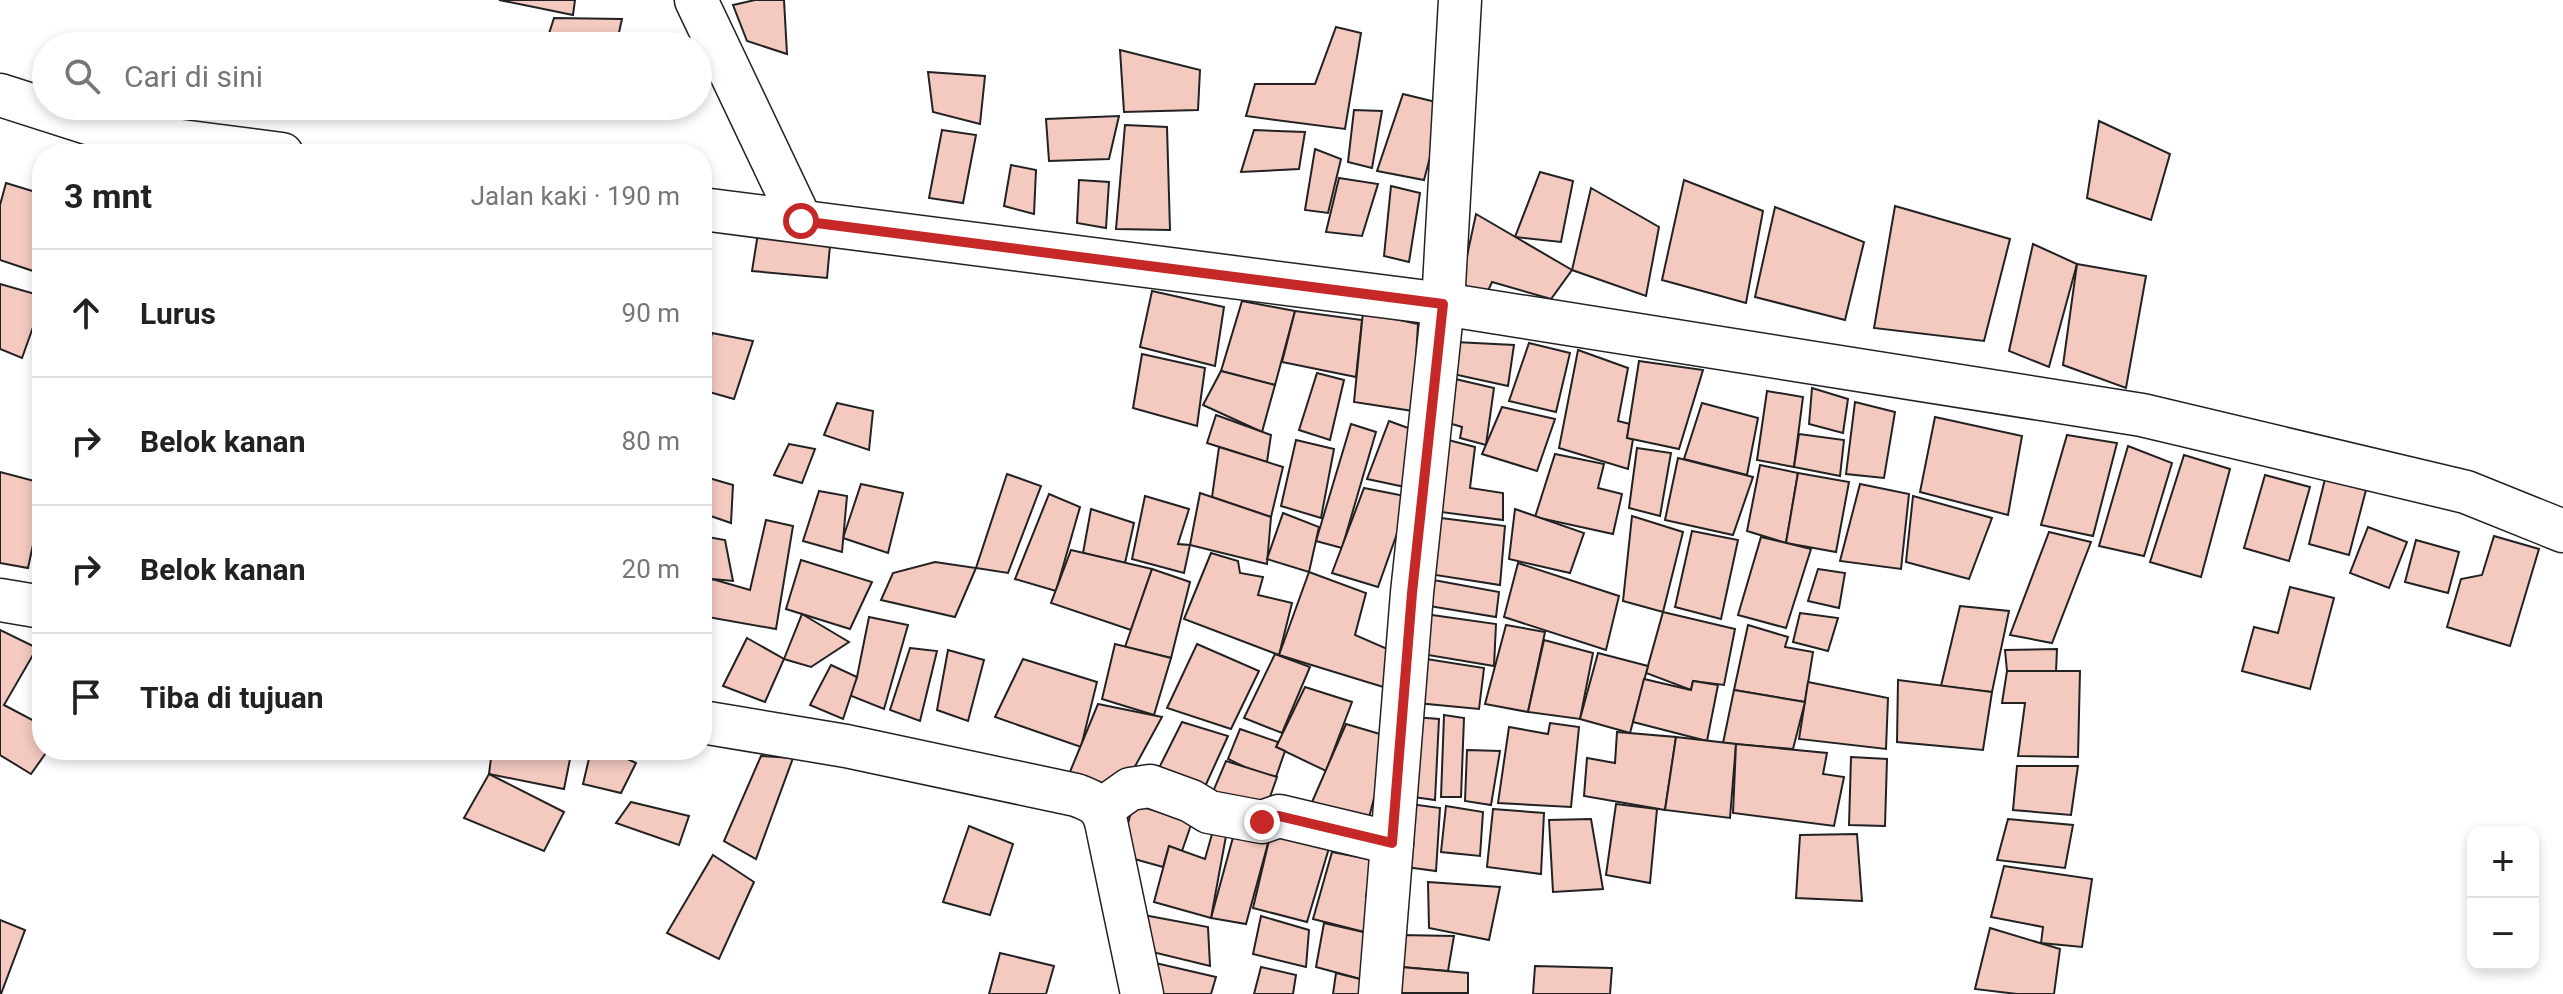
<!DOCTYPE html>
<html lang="id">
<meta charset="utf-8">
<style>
:root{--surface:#fff;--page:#f6f6f6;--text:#222;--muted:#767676;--line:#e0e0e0}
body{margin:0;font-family:Roboto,sans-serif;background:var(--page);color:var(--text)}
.controls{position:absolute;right:24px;bottom:24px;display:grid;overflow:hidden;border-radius:16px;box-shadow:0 4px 12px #0003}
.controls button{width:72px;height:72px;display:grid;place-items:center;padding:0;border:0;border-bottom:2px solid var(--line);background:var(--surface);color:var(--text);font:40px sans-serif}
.stop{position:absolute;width:24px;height:24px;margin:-18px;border:6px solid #c62828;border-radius:50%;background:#fff}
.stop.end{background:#c62828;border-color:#fff;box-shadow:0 2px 8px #0008}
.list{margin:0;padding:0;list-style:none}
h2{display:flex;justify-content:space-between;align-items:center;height:104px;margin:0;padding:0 32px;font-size:34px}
h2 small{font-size:26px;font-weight:400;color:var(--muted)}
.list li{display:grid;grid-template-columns:52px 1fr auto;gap:24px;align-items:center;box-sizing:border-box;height:128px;padding:0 32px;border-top:2px solid var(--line)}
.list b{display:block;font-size:30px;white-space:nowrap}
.list em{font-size:26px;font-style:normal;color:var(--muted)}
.icon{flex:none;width:44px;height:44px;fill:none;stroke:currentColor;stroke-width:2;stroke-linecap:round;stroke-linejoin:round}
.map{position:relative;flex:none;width:2563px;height:994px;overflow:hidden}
.search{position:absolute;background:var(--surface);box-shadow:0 4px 12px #0003;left:32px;top:32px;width:680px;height:88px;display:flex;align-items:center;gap:20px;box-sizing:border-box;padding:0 28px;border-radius:44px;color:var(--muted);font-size:30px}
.panel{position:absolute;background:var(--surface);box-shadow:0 4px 12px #0003;left:32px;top:144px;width:680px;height:616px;border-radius:32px}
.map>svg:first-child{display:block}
.building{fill:#f3c9c0;stroke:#222;stroke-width:2}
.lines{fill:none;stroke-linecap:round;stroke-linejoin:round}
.street-casing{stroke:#222;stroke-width:45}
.street{stroke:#fff;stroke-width:42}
.route{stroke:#c62828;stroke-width:10}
</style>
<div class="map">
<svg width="2563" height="994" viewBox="0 0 2563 994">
<rect width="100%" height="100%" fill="#fff"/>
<!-- building -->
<g class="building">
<polygon points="499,0 575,0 573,15"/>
<polygon points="755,0 784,0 787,54 747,41 733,5"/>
<polygon points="554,18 622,19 616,46 545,46"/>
<polygon points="1336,27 1361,33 1345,129 1246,116 1255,84 1315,84"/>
<polygon points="1120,50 1200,70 1198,110 1124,112"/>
<polygon points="928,72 985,76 980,124 933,112"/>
<polygon points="1403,94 1444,104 1424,180 1377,171"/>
<polygon points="1354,110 1382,111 1372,168 1348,162"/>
<polygon points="1119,116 1109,159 1049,161 1046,119"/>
<polygon points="2099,121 2170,154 2151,220 2087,198"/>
<polygon points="1125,125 1167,127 1170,230 1116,229"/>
<polygon points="942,130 976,135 963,203 929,198"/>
<polygon points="1254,130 1305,132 1299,169 1241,172"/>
<polygon points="1315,149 1341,159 1328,213 1305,210"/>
<polygon points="1011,165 1036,170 1034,214 1004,206"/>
<polygon points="1540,172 1573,181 1561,242 1515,237"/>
<polygon points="1339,178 1378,184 1362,236 1326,232"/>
<polygon points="1079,180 1109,182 1106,228 1077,223"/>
<polygon points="1684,180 1763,211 1746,303 1662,280"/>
<polygon points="6,183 42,194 42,274 0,260 0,205"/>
<polygon points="1391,186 1420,193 1409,262 1384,256"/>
<polygon points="1591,188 1659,227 1646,296 1572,270"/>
<polygon points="1895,206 2010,239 1984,341 1874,328"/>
<polygon points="1775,207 1864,242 1845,320 1755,297"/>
<polygon points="1476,214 1572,270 1551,299 1492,282 1484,300 1461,284"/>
<polygon points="759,227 831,235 827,278 752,271"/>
<polygon points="2033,244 2077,264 2049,367 2009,351"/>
<polygon points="2077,264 2146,276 2126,388 2063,365"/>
<polygon points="0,284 42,296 42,302 22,358 0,349"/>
<polygon points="1152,291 1224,307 1215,366 1140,347"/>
<polygon points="1242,301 1295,311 1275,385 1221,371"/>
<polygon points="1295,311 1362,320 1356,377 1282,362"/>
<polygon points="1363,312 1418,324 1413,411 1354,402"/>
<polygon points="712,333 753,341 734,399 702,390 702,375"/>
<polygon points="1455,342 1514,345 1508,386 1453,374"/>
<polygon points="1529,343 1570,353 1556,412 1509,401"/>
<polygon points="1578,350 1628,368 1618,421 1630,424 1627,438 1633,439 1628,469 1559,448"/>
<polygon points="1142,354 1205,368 1197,426 1133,408"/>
<polygon points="1639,361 1703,370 1679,449 1627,438"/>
<polygon points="1221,371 1275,385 1262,432 1203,405"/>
<polygon points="1317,373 1344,380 1330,440 1299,430"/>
<polygon points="1451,378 1494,388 1486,445 1460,438 1462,427 1442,421"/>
<polygon points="1812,388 1848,399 1843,433 1809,424"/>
<polygon points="1767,391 1803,397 1794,467 1757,460"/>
<polygon points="1855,402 1895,412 1884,478 1846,474"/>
<polygon points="837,403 873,411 869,450 824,435"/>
<polygon points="1702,403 1758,418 1747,475 1684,459"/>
<polygon points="1502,407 1555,419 1537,471 1482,454"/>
<polygon points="1216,415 1271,435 1267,462 1207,443"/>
<polygon points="1935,417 2022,436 2008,515 1920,492"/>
<polygon points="1389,421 1419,432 1405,487 1367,479"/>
<polygon points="1351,424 1376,432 1342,548 1316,541"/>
<polygon points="1799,434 1844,440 1840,476 1794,467"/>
<polygon points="2067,435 2117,443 2093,536 2041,525"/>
<polygon points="1437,437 1475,447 1470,488 1503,493 1503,520 1433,511"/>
<polygon points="1296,440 1334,449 1321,518 1281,506"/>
<polygon points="789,444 815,449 802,483 774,475"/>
<polygon points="2128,446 2172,463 2144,556 2099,546"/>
<polygon points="1219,447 1283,467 1271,517 1212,497"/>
<polygon points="1637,448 1671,453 1660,516 1629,508"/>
<polygon points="1555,454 1604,464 1598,488 1622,494 1613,534 1535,517"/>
<polygon points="2184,455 2230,469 2201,577 2150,562"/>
<polygon points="1678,458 1753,477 1733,535 1665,520"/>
<polygon points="1760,465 1798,473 1786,543 1747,531"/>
<polygon points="0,472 42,483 42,503 28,568 0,563"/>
<polygon points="1798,473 1849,482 1836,552 1786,543"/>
<polygon points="1007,474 1041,486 1008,573 976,568"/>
<polygon points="2265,475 2310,487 2289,561 2244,548"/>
<polygon points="702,476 733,485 731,523 702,513"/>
<polygon points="2325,479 2366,490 2349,555 2309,544"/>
<polygon points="861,484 903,493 888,553 843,538"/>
<polygon points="1860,484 1909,494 1901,569 1840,561"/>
<polygon points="1364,488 1410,497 1378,587 1332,573"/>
<polygon points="819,491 847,496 842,552 803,541"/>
<polygon points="1200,493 1271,517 1267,564 1190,545"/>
<polygon points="1049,494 1080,507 1056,591 1015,579"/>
<polygon points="1145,496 1189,509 1178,544 1190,545 1184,573 1132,559"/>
<polygon points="1913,496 1992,518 1969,579 1906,562"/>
<polygon points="1091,509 1134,523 1125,563 1083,553"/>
<polygon points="1515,509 1584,533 1570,573 1509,559"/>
<polygon points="1283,513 1319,527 1309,572 1267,559"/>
<polygon points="1632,516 1683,532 1663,612 1623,601"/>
<polygon points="1433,517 1505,526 1500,585 1429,574"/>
<polygon points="766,520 793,526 776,629 702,616 702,604 712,579 750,590"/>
<polygon points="2368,527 2407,542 2389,588 2350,573"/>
<polygon points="1692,531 1738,540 1721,619 1675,607"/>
<polygon points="2049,532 2091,542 2052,643 2010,635"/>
<polygon points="702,536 725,540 733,581 702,578"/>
<polygon points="2494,536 2539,549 2510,646 2447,627 2461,579 2482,575"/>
<polygon points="1761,537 1811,549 1786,628 1738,615"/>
<polygon points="2416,540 2459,552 2448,593 2405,582"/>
<polygon points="1071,550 1152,569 1131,630 1051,603"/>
<polygon points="1211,553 1238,561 1240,573 1263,577 1258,595 1292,603 1279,655 1184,619"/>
<polygon points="801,560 872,582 850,629 786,609"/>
<polygon points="935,562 976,568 955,617 881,600 893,573"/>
<polygon points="1518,563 1619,596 1606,650 1504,617"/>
<polygon points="1152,569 1190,582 1171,658 1125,647"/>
<polygon points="1818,569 1845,573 1839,608 1808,601"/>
<polygon points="1309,572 1366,593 1355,635 1399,654 1393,690 1279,655"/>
<polygon points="1428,579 1499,592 1496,617 1423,605"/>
<polygon points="2290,587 2334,598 2310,689 2242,671 2254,627 2278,633"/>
<polygon points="1960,606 2009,611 1992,692 1941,686"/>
<polygon points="1663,612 1735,629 1724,685 1693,681 1691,690 1646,673"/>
<polygon points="1800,613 1838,618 1828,651 1793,642"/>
<polygon points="802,614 849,642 811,667 784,659"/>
<polygon points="1425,614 1496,624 1494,666 1422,654"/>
<polygon points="869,617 908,625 884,709 849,695 857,677"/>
<polygon points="1506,625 1545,632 1528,712 1485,704"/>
<polygon points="1748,625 1788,637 1785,647 1813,652 1805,702 1734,690"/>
<polygon points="0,630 37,648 4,705 42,725 42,750 48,750 31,774 0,755"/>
<polygon points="747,638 784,659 765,702 723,686"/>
<polygon points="1544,640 1593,653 1580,719 1528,712"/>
<polygon points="1115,644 1171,658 1154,715 1102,699"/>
<polygon points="1197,644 1259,671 1231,729 1167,708"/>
<polygon points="910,648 937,651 920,721 890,710"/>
<polygon points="2057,649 2056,672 2007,671 2005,650"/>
<polygon points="948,650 984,660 968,721 937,710"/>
<polygon points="1598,653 1648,666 1630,733 1580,719"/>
<polygon points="1275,654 1310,667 1282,733 1244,718"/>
<polygon points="1420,658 1484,668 1479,709 1417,703"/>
<polygon points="1023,659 1097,682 1081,747 995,717"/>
<polygon points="831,665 857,677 843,719 810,705"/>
<polygon points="2007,671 2080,671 2078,757 2018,756 2025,703 2002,703"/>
<polygon points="1644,679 1691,690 1693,681 1718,685 1707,741 1633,722"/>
<polygon points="1898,680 1992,692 1983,750 1897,742"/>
<polygon points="1808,682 1888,698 1886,749 1799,739"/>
<polygon points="1305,687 1352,702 1326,771 1276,747"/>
<polygon points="1734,690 1805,702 1793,749 1723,743"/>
<polygon points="1098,704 1162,717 1121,792 1067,779"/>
<polygon points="1444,715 1464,718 1461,797 1441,797"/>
<polygon points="1414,717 1439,719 1435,800 1406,796"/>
<polygon points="1182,722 1228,736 1203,791 1155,776"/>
<polygon points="1550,723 1579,727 1571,807 1498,803 1509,727 1548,734"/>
<polygon points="1346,724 1390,737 1366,829 1309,809"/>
<polygon points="1240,729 1278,742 1276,747 1285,751 1276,777 1253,771 1228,759"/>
<polygon points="1617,732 1676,737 1665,810 1584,796 1587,758 1615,763"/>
<polygon points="1676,737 1736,744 1730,818 1665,810"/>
<polygon points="1736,744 1827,753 1823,774 1844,777 1834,826 1733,813"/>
<polygon points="492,750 535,750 570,759 564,789 489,774"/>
<polygon points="591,750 609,750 636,763 621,793 583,784"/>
<polygon points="1467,750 1500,751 1491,805 1465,801"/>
<polygon points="761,756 793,758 756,859 724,841"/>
<polygon points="1851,757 1887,759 1885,826 1849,825"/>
<polygon points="1226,761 1277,777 1263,817 1209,801"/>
<polygon points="2017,766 2078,766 2071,815 2013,810"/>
<polygon points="489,774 564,812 544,851 464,818"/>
<polygon points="631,802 689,816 679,845 616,823"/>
<polygon points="1403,803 1440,808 1436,871 1398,866"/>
<polygon points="1133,804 1192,822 1182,851 1169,846 1163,867 1120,855"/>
<polygon points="1616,804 1657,809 1650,883 1606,875"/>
<polygon points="1446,806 1483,812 1480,856 1441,852"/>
<polygon points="1493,809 1544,813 1541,874 1487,867"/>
<polygon points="1591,819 1603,889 1553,892 1549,820"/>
<polygon points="2008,819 2073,825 2065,868 1997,860"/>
<polygon points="969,826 1013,844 990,915 943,902"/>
<polygon points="1235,830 1270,836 1246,924 1211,918"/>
<polygon points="1212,834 1226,836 1211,918 1154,902 1169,846 1205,859"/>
<polygon points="1857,834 1862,901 1796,898 1800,835"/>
<polygon points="1270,836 1329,848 1307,922 1253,908"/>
<polygon points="1332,852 1374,860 1366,896 1381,899 1376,935 1313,919"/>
<polygon points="713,855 754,882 719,959 667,933"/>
<polygon points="2004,866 2092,879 2082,947 2041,943 2043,927 1991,917"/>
<polygon points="1428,882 1500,887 1489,940 1429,928"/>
<polygon points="1133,913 1208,927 1210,966 1140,949"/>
<polygon points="1261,916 1309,930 1306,967 1253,954"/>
<polygon points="0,920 25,930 1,994 0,994"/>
<polygon points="1324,923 1376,935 1375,983 1316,967"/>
<polygon points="1990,928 2060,949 2054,994 2017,994 1975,989"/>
<polygon points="1400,935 1454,936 1448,971 1401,967"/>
<polygon points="1000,953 1054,966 1046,994 989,994"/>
<polygon points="1151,962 1216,977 1211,994 1150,994"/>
<polygon points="1535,966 1612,968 1610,994 1533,994"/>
<polygon points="1261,967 1296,975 1293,994 1254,994"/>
<polygon points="1401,967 1468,973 1468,993 1389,993"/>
<polygon points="1336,973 1368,981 1367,994 1333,994"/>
</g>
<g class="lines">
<defs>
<g id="street">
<polyline points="696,0 801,221"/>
<polyline points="0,95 119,133 282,154"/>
<polyline points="702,209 1443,304 2142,415 2466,492 2563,531"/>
<polyline points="0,600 42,607"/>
<path d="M702 722 846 746 1076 795C1092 801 1101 804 1106 822L1142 994"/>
<polyline points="1102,809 1130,789 1150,786 1191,801 1209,812 1262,822 1279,816 1392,843"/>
<polyline points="1380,994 1412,593 1443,304 1460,0"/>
</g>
</defs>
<!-- street casing -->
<use href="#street" class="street-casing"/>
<!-- street -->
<use href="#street" class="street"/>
</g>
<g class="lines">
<!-- route -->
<polyline class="route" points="801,221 1443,304 1412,593 1392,843 1279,816 1262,822"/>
</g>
</svg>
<div class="controls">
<button>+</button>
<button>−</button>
</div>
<div class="stop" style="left:801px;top:221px"></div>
<div class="stop end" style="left:1262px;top:822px"></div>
<div class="search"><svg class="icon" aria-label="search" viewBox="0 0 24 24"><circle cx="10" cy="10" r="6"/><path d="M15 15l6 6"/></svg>Cari di sini</div>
<section class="panel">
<h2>3 mnt<small>Jalan kaki · 190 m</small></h2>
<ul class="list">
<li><svg class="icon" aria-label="ahead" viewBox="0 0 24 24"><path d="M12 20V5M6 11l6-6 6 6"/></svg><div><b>Lurus</b></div><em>90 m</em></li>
<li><svg class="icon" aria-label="right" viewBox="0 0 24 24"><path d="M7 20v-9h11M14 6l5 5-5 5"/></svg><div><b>Belok kanan</b></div><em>80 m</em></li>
<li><svg class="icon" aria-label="right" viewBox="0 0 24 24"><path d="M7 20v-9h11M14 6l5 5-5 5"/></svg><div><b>Belok kanan</b></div><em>20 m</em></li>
<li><svg class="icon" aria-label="arrive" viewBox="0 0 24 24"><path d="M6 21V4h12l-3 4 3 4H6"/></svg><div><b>Tiba di tujuan</b></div></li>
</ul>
</section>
</div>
